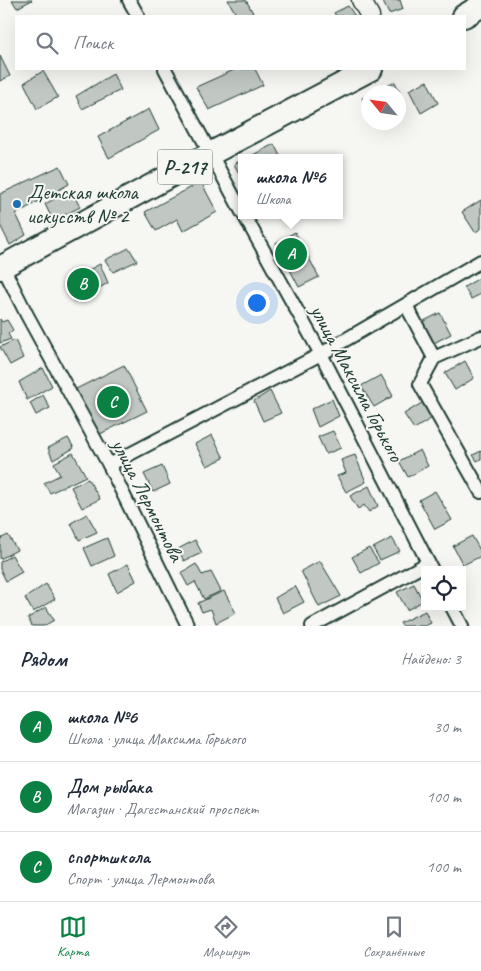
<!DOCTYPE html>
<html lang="ru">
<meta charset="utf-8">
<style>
:root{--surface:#fff;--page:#f6f6f7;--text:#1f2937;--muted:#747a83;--line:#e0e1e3;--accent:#0b8043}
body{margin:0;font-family:Caveat,sans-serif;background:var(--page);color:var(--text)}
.controls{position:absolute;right:15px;bottom:15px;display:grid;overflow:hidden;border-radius:0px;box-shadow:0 5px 20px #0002}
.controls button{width:45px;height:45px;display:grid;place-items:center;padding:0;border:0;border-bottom:1px solid var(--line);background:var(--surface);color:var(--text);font:25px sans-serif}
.compass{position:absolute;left:361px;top:85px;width:45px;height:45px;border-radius:50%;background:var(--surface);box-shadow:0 5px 20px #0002;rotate:299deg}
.you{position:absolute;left:256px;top:302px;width:18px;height:18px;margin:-12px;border:4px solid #fff;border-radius:50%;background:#1a73e8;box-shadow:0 0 0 8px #1a73e833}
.badge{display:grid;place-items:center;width:32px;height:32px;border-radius:50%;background:var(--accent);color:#fff;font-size:16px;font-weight:700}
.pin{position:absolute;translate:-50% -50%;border:2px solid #fff;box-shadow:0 1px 5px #0006}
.popup{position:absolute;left:238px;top:154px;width:105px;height:65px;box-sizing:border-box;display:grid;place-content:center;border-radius:0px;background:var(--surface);filter:drop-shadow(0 1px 4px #0005);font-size:16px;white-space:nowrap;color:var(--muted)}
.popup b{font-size:19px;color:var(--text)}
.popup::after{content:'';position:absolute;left:50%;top:100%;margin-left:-10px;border:10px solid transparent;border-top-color:var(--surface)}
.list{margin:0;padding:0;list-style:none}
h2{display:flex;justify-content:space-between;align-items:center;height:65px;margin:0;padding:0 20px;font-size:21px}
h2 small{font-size:16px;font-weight:400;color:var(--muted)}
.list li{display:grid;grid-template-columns:32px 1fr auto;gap:15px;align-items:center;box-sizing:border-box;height:70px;padding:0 20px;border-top:1px solid var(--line)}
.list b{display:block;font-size:19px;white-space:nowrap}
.list p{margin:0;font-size:16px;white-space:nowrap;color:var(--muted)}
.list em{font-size:16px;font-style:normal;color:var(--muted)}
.icon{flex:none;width:28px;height:28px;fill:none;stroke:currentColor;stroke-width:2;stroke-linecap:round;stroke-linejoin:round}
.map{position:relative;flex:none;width:481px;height:626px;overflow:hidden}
.search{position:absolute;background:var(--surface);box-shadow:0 5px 20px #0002;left:15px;right:15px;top:15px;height:55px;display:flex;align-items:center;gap:12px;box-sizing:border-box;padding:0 18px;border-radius:0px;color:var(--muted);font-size:19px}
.sheet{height:275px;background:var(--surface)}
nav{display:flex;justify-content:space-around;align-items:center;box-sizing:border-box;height:70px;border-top:1px solid var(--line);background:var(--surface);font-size:14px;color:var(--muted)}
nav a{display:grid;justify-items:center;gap:2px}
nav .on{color:var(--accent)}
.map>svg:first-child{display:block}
.building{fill:#c1c8c3;stroke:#1f3d34}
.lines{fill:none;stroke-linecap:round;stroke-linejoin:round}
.street-casing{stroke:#1f3d34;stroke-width:16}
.secondary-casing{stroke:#1f3d34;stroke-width:21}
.highway-casing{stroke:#1f3d34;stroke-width:26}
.street{stroke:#f6f6f2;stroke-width:12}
.secondary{stroke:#f6f6f2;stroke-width:18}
.highway{stroke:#f6f6f2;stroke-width:22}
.poi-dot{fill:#1f6fb2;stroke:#f6f6f2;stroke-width:2}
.labels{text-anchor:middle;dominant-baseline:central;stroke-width:4;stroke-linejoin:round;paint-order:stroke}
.shield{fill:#f6f6f2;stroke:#60746d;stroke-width:1}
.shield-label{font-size:20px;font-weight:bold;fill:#1f3d34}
.poi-label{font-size:21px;fill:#1f3d34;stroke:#f6f6f2;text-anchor:start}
.street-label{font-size:21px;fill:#1f3d34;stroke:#f6f6f2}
</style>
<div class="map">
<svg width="481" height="626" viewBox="0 0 481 626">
<rect width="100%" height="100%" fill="#f6f6f2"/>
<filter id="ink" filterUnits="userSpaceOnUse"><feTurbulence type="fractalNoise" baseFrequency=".02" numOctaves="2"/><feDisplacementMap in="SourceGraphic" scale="10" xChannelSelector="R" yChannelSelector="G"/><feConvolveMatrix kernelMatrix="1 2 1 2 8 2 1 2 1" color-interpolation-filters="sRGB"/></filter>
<g filter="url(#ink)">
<!-- building -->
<g class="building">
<polygon points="12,0 32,0 17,8"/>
<polygon points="228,0 246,0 253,13 247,16 237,16"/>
<polygon points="382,0 400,0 403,9 389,14"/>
<polygon points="348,6 355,16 336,16 334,13"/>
<polygon points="0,56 10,76 0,81"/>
<polygon points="236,69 255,69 263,85 209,110 196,87"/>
<polygon points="43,71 58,97 37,109 24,83"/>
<polygon points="113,74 121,90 82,109 76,96"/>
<polygon points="427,81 438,103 421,113 409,90"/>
<polygon points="395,82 401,95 398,96 398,92 373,92"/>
<polygon points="368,95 368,111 362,98"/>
<polygon points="149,109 159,130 109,158 98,137"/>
<polygon points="274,144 281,158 247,158"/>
<polygon points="242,160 242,179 234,164"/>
<polygon points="60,166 69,184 16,214 26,235 10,245 0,225 0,194"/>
<polygon points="201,182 217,212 183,231 177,219 156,231 145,212"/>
<polygon points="71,190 80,207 53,221 45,204"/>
<polygon points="481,200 481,229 475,232 462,212"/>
<polygon points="295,232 319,277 299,287 276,243"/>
<polygon points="129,248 137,261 113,272 105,260"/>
<polygon points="100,264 108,283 74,302 66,282"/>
<polygon points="481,277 481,294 471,299 464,287"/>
<polygon points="440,313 451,334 434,343 422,322"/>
<polygon points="0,319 2,322 7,320 13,330 8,334 11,339 0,343"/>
<polygon points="15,340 23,358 10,365 0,347"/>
<polygon points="465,361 474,378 455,390 445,373"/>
<polygon points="124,365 147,411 98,435 76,389"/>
<polygon points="43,368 52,386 27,400 19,382"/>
<polygon points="381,375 393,396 374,407 361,386"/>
<polygon points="270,391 281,413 263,421 254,401"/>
<polygon points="43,395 50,408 36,415 30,403"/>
<polygon points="332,399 339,416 318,427 311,409"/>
<polygon points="425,401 434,417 414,429 404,414"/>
<polygon points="333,431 341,448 326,454 318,437"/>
<polygon points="212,435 224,458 207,466 195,444"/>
<polygon points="68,438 74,448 53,460 48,448"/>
<polygon points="420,450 428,466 408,477 399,461"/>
<polygon points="481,451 481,459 477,461 473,455"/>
<polygon points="73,453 86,476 50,493 44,483 60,475 54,463"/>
<polygon points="355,455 366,482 346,492 337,476 346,473 341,460"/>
<polygon points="162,466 170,484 153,492 144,474"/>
<polygon points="88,479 100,499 82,508 71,487"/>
<polygon points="369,486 378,506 369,512 364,505 358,509 350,496"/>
<polygon points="435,491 452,520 435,529 419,500"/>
<polygon points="87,514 97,532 79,540 71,523"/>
<polygon points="8,535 17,550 0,559 0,539"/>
<polygon points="472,536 481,552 481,556 463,565 453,546"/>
<polygon points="107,538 114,556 92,566 84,548"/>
<polygon points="392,538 400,551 380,560 373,548"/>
<polygon points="195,540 202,553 184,561 178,549"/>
<polygon points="369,548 379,563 361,573 352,557"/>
<polygon points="12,555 22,572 6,581 0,569 0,562"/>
<polygon points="320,561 341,596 319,607 301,571"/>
<polygon points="128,564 136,581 117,592 109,574"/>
<polygon points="196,564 202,575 211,572 221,591 204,599 195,582 188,586 181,573"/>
<polygon points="46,584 55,599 33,612 25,598"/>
<polygon points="414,584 423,601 407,610 397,592"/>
<polygon points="295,586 304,602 283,613 275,598"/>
<polygon points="224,591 236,613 216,623 211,609 202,612 198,603"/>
<polygon points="46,607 54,620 44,626 32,626 28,618"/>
<polygon points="425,611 431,623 425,626 402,626 400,623"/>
</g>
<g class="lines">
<defs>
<g id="street">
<polyline points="129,0 138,16"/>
<polyline points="165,69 242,212"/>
<polyline points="244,215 321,354 432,570"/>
<polyline points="1,263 27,315 109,465 188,626"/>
<polyline points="406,305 434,358"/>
<polyline points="481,337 434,358 420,384 481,492"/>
<polyline points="109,465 321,354 481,261"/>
<polyline points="452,607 462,626"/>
<polyline points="312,626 428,563"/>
</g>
<polyline id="secondary" points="361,0 370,16"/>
<g id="highway">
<polyline points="464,16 481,6"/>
<polyline points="0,268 210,154 371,69"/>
</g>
</defs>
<!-- street casing -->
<use href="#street" class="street-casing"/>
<!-- secondary casing -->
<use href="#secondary" class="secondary-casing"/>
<!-- highway casing -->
<use href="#highway" class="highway-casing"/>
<!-- street -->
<use href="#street" class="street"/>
<!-- secondary -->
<use href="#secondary" class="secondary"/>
<!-- highway -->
<use href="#highway" class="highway"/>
</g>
</g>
<!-- markers -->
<circle class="poi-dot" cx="17" cy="204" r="5"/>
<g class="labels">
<!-- shield labels -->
<rect class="shield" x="157.5" y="149.5" width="55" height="35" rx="4"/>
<g class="shield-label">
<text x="185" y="167">Р-217</text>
</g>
<!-- poi labels -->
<g class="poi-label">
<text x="27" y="192">Детская школа<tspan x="27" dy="24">искусств № 2</tspan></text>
</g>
<!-- street labels -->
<g class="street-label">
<text transform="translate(357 383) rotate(62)">улица Максима Горького</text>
<text transform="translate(148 500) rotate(63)">улица Лермонтова</text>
</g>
</g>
</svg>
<div class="controls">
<button><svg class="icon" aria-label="locate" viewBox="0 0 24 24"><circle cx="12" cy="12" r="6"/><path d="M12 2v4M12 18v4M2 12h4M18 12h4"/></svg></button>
</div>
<svg class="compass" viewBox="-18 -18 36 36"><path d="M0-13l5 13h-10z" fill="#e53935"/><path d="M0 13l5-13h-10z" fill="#747a83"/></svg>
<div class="you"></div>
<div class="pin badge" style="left:291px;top:254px">A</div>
<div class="popup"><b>школа №6</b>Школа</div>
<div class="pin badge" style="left:83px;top:284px">B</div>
<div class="pin badge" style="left:113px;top:402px">C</div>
<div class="search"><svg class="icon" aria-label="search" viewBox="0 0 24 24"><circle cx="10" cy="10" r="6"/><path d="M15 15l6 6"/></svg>Поиск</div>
</div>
<section class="sheet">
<h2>Рядом<small>Найдено: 3</small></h2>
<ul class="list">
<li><span class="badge">A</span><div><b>школа №6</b><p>Школа · улица Максима Горького</p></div><em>30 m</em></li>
<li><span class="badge">B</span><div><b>Дом рыбака</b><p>Магазин · Дагестанский проспект</p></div><em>100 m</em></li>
<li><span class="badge">C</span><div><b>спортшкола</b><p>Спорт · улица Лермонтова</p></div><em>100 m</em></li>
</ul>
</section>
<nav>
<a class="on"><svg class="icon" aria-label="map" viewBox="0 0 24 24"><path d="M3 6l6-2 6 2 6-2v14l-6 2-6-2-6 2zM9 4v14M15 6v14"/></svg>Карта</a>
<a><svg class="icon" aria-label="directions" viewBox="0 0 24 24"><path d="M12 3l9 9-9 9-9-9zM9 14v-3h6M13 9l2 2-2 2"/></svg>Маршрут</a>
<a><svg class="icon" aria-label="saved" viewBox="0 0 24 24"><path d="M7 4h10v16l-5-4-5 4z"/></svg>Сохранённые</a>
</nav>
